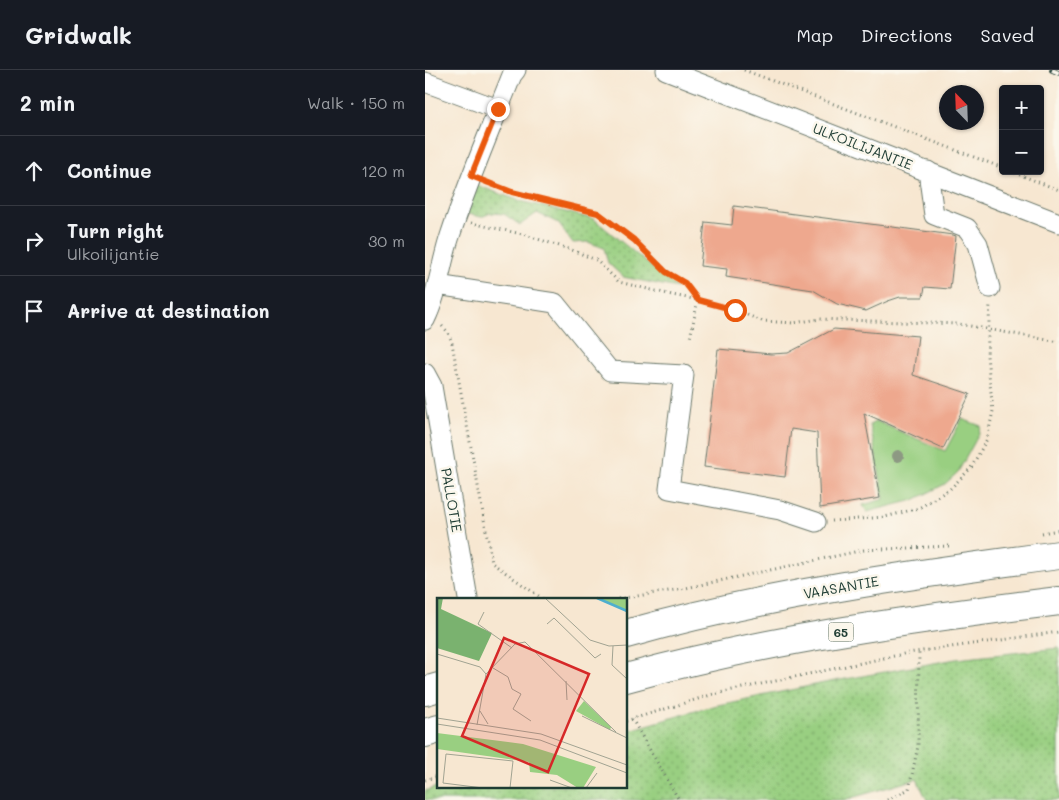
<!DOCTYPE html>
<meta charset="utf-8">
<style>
:root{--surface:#171b24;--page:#20242c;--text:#f1f3f6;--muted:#9ea1a6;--line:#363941}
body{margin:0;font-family:Mali,sans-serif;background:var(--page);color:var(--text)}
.controls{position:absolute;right:15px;top:15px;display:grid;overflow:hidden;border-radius:5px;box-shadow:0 1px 4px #0004}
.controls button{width:45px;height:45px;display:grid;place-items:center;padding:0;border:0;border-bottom:1px solid var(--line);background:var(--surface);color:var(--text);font:25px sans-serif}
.compass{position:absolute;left:514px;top:15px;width:45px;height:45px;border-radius:50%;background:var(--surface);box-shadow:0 1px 4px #0004;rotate:337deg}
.stop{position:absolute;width:15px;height:15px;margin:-11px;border:4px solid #ea580c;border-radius:50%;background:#fff}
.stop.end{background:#ea580c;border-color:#fff;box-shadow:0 1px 5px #0008}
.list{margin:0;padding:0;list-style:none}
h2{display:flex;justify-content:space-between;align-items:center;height:65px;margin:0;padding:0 20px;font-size:21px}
h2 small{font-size:16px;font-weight:400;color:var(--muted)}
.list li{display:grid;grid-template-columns:32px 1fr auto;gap:15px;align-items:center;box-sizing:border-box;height:70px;padding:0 20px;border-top:1px solid var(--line)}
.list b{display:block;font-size:19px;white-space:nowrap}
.list p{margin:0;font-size:16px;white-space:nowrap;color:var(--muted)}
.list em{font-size:16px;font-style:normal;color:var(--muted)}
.icon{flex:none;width:28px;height:28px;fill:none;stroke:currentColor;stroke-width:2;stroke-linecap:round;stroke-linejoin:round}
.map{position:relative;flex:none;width:634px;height:730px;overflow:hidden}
header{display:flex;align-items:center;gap:30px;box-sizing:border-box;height:70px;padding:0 25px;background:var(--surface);border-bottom:1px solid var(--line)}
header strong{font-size:24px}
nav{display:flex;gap:28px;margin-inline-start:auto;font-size:18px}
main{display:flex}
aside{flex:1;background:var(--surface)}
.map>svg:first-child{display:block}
.green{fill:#99cf81;stroke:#5c865a}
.park{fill:url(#park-dots);stroke:#5c865a}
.building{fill:#eea88e}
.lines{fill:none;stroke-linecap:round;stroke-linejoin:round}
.minor-casing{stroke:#6b786b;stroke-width:21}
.highway-casing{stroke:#6b786b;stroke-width:30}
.path{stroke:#6b786b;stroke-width:3;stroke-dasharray:1 4;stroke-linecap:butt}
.minor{stroke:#fff;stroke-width:19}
.highway{stroke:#fff;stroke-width:28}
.rail-casing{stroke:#1f3d34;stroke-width:5.5}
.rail{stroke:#fbf7ec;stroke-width:4;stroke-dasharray:11;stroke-linecap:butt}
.tree{fill:#8d9983}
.route{stroke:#ea580c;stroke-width:6}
.labels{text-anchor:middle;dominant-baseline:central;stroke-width:5;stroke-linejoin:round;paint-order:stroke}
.shield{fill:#fbf7ec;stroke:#61756b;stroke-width:1}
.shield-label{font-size:12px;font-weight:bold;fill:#1f3d34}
.street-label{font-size:14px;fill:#1f3d34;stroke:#fbf7ec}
.inset-river{fill:none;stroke:#4fafce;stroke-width:2.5}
.inset-road{fill:none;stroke:#a1a392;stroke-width:1}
.view{fill:#d62828;fill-opacity:0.15;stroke:#d62828;stroke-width:2.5}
.inset-edge{fill:none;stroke:#1f3d34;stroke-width:2.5}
</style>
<header>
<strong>Gridwalk</strong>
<nav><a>Map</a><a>Directions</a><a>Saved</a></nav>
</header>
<main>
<aside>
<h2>2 min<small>Walk · 150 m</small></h2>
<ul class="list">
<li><svg class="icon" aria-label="ahead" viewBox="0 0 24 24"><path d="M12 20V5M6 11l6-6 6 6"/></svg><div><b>Continue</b></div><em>120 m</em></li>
<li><svg class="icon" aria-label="right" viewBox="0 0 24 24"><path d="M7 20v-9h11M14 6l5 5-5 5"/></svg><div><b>Turn right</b><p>Ulkoilijantie</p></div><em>30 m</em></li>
<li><svg class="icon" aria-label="arrive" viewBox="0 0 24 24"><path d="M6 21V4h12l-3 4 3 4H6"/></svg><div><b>Arrive at destination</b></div></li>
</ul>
</aside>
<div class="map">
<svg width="634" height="730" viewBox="0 0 634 730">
<defs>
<pattern id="park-dots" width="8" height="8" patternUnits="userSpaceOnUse" patternTransform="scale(1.25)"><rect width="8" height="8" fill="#99cf81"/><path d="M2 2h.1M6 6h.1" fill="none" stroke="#7ca96a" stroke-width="1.8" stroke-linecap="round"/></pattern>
</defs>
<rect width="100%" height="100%" fill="#fbf7ec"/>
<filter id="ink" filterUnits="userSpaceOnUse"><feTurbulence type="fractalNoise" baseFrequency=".02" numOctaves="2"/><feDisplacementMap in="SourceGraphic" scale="10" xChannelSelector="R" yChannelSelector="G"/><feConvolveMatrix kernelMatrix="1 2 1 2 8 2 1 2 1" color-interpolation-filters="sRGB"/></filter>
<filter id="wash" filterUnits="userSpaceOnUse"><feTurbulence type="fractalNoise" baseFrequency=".0096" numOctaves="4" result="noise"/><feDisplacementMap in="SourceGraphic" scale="20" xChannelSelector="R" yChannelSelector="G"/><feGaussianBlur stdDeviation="1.12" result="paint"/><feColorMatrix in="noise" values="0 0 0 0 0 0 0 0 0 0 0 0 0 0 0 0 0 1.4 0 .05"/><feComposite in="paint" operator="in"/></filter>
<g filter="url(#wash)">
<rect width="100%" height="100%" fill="#f7e7d1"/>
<!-- green -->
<polygon class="green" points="537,349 556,356 554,364 533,402 520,414 489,430 442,442 438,435 459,429 445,355 451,351 520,381"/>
<!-- park -->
<g class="park">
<polygon points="48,114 95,131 169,149 252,218 198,207 183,193 179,178 163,172 148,173 133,153 112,143 95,155 79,144 66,143 56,147 38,143"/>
<polygon points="634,578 634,730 502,730 492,709 419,730 0,730 0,721 14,716 201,716 201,661 288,636 404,612 531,589"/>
</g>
<g id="blocks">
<!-- building -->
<g class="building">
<polygon points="309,136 528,165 531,166 525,219 500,217 498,227 475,227 463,231 441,241 412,234 388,220 301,207 302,199 275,196 280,152 307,155"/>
<polygon points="409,259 493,266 488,305 545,324 518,379 439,343 455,428 395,438 392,363 366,359 360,407 279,397 293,279 346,284 363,283"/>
</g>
</g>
</g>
<g filter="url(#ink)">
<use href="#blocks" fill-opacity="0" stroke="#6b786b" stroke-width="1"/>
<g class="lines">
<defs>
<g id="minor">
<polyline points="241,0 634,153"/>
<polyline points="0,12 73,39"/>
<polyline points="503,101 509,145 542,158 553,174 565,218"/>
<polyline points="12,215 130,233 185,301 259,305 244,419 355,440 391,452"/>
<path d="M0 250C13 224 16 193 25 166 43 111 66 58 87 5L91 0"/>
<polyline points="0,303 7,316 43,529"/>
</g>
<g id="highway">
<path d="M201 564C343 524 489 504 634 485"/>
<path d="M201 608C343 569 489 549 634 531"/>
<polyline points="0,621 14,617"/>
<polyline points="0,663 14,659"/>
</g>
</defs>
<!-- minor casing -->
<use href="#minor" class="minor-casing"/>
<!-- highway casing -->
<use href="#highway" class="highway-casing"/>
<!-- path -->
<g class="path">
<polyline points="319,0 578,98"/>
<polyline points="585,101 634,120"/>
<polyline points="62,113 87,122 173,143 209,170 241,201 260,213 273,230 265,268"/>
<polyline points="46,153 97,164 147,180 171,190 194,212 247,225 273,230 310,240 337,251 368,253 395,249 419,250 534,254 634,272"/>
<polyline points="17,256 23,262 27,273 67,493 118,529"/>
<polyline points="407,451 460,447 494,438 525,419 546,398 562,369 568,341 562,286 565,234"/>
<polyline points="617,463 634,460"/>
<polyline points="193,529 256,519 439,480 525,476"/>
<polyline points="207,649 254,730"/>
<polyline points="201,651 289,624 483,583 634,562"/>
<polyline points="0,710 14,706"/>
<polyline points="462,730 484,719 493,676 494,582"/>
</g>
<!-- minor -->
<use href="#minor" class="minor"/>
<!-- highway -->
<use href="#highway" class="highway"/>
<defs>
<polyline id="rail" points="627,0 634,3"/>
</defs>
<!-- rail casing -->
<use href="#rail" class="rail-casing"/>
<!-- rail -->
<use href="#rail" class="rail"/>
</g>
<!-- trees -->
<circle class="tree" cx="473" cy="386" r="6"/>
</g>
<g class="lines" filter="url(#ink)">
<!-- route -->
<polyline class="route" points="73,39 46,106 87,122 173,143 209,170 241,202 260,213 273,230 310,240"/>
</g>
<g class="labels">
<!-- shield labels -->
<rect class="shield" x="403.5" y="552.5" width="25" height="19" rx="4"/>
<g class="shield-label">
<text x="416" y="562">65</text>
</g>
<!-- street labels -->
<g class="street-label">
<text transform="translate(438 76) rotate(21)">ULKOILIJANTIE</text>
<text transform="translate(27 430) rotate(80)">PALLOTIE</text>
<text transform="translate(416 517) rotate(-10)">VAASANTIE</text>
</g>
</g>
<!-- overview -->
<g transform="translate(12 528)">
<rect width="190" height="190" fill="#f7e7d1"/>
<path d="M147 103 174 129 173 132 139 113Z" fill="#99cf81"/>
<path d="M0 0H6L4 11 55 35 42 63 0 50Z" fill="#7ab26f"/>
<path d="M190 0V13L162 1V0Z" fill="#99cf81"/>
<path d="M0 135 86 146 159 169 146 190H141L120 177 93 174 92 164 0 151Z" fill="#99cf81"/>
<path class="inset-river" d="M160 0 190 13"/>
<path class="inset-road" d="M108 0 153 42 172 48 190 47M47 14 41 26 75 50M110 26 117 20 158 60 164 56M176 48 175 67 190 81M0 56 43 69 49 76 40 127M56 70 71 79 75 91 84 96 76 111 94 123M49 76 78 46 88 44 179 134M129 83 130 102M43 113 51 126M145 118 190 140M0 120 104 136 190 167M0 126 103 142 190 175M113 182 135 190M46 190 6 185 9 156 76 163 73 190M149 190 160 175"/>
<path class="view" d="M67 40 152 76 111 174 25 138Z"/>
<rect width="190" height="190" class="inset-edge"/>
</g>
</svg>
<div class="controls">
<button>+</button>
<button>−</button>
</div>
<svg class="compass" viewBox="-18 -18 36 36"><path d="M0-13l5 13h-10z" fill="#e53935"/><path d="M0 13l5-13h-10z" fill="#9ea1a6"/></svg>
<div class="stop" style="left:310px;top:240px"></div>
<div class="stop end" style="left:73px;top:39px"></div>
</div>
</main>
